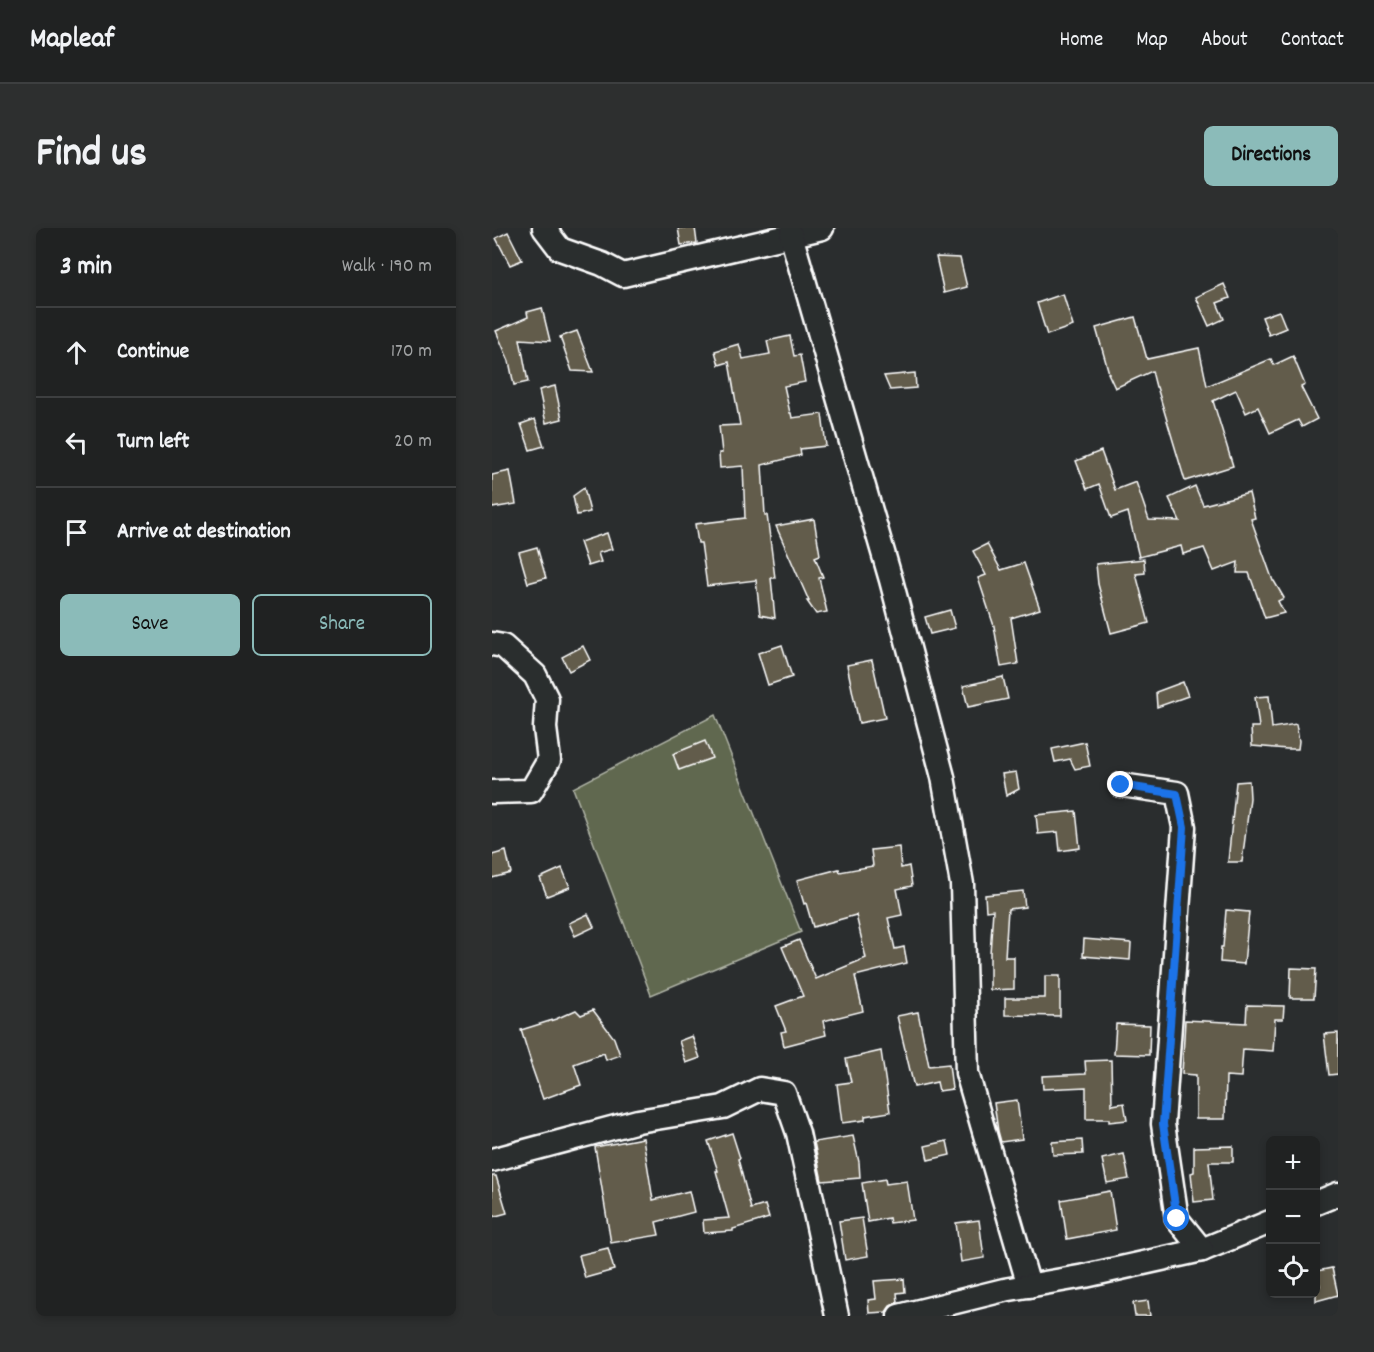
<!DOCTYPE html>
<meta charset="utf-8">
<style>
:root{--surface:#202222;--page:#2d2f2f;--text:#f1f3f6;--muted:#a2a4a5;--line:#3d3f40;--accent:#8bbbb9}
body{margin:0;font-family:Dekko,sans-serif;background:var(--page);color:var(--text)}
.controls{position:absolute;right:18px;bottom:18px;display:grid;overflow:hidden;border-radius:9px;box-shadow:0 3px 9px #0003}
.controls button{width:54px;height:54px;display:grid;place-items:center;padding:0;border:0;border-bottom:2px solid var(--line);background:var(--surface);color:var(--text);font:30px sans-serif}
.stop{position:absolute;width:18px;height:18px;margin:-14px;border:4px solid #1a73e8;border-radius:50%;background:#fff}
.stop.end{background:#1a73e8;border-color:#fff;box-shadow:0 2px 6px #0008}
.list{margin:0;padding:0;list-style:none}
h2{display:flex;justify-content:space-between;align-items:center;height:78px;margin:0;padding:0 24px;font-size:26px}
h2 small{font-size:20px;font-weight:400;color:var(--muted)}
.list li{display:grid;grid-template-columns:39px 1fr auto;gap:18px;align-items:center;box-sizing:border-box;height:90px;padding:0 24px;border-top:2px solid var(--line)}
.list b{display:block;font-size:22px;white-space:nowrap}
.list em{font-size:20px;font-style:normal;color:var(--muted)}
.actions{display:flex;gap:12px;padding:18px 24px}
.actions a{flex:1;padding:14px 0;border:2px solid var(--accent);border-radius:9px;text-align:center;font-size:21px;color:var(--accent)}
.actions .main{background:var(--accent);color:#111}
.icon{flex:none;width:33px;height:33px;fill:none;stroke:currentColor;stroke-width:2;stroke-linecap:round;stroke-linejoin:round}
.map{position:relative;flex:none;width:846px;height:1088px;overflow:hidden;border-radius:9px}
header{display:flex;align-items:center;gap:36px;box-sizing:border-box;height:84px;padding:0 30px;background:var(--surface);border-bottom:2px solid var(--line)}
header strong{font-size:28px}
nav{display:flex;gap:33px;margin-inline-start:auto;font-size:21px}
.intro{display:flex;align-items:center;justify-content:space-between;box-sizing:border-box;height:144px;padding:0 36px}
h1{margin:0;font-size:42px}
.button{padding:15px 27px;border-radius:9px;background:var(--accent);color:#111;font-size:21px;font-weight:700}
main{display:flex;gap:36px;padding:0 36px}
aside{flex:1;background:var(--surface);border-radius:9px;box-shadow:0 3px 9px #0003}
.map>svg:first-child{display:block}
.green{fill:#60684f;stroke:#b0b4a7;stroke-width:1.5}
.building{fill:#625c4b;stroke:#fff;stroke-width:1.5}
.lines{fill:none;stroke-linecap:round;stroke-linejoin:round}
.minor-casing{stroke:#fff;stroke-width:27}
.minor{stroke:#2a2d2e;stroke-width:22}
.route{stroke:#1a73e8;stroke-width:8}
</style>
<header>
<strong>Mapleaf</strong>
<nav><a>Home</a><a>Map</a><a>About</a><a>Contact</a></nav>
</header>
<div class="intro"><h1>Find us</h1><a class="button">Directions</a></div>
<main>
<aside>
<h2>3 min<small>Walk · 190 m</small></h2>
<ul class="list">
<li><svg class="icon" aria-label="ahead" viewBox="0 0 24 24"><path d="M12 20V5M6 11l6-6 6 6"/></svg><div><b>Continue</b></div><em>170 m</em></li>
<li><svg class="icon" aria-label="left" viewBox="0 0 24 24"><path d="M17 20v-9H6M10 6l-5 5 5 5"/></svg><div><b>Turn left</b></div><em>20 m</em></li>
<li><svg class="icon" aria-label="arrive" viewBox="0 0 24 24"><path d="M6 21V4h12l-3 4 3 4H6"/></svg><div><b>Arrive at destination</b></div></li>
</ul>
<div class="actions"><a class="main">Save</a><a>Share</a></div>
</aside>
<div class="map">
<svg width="846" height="1088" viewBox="0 0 846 1088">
<rect width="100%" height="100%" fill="#2a2d2e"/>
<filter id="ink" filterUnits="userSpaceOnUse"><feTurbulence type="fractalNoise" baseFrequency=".0167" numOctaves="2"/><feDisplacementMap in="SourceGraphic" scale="12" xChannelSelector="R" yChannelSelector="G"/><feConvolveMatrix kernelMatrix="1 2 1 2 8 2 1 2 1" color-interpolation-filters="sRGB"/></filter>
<g filter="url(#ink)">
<!-- green -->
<polygon class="green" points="223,487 309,704 159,767 81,560"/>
<!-- building -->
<g class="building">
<polygon points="186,0 203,0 205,15 189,17"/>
<polygon points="16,4 30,32 18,37 4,10"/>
<polygon points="444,29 468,30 475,59 452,65"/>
<polygon points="732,56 738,70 725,75 732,91 717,98 704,69"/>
<polygon points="571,66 581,98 555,107 545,75"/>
<polygon points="50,80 58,113 28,111 36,154 22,157 17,133 4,103 36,89 35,84"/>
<polygon points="787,83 794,100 777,107 770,89"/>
<polygon points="643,89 655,131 707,120 715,158 779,131 782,137 801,128 813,157 809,159 825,191 810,199 806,192 778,205 766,179 754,185 744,162 721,173 741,238 693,253 665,159 664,159 660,143 623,160 616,145 617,145 604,100"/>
<polygon points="85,103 101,144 80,143 68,109"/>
<polygon points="298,108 302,128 308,127 313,154 292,158 298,185 299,185 300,190 330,186 334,218 308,221 309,227 270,237 273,287 275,287 283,350 279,350 283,390 268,387 264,352 215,358 209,315 206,315 203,296 253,290 251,238 228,240 227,225 230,225 227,198 248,197 237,134 227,137 223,123 247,116 251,131 278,126 275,113"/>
<polygon points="423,145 424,160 398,162 392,148"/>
<polygon points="63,158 70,191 54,195 47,162"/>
<polygon points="43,191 52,218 38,222 29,196"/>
<polygon points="609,223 623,262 644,254 657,292 688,293 677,270 703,258 711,277 757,265 763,290 759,291 781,353 782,353 792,370 786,373 792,385 773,390 757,345 745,345 746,334 722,343 712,320 691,326 689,318 647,329 636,284 619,290 607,256 595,261 584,233"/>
<polygon points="18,243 24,276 0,280 0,247"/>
<polygon points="92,260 98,284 85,287 81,268"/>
<polygon points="322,291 328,327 323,329 331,349 327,350 335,384 324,386 315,373 317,373 284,298"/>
<polygon points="115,305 120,321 106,325 109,334 96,338 88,314"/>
<polygon points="495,316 509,342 532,335 548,381 519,390 526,436 509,439 502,398 486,350 494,347 481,323"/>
<polygon points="45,319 54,350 36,355 27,324"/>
<polygon points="652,331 653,345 644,346 657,395 619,405 606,356 604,336"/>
<polygon points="458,382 463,400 438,406 433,389"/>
<polygon points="290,417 300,449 276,457 266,425"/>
<polygon points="91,418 98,432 77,443 70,429"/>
<polygon points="380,432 393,490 367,495 355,437"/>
<polygon points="511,449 516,471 476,479 471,458"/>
<polygon points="691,454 696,468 665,479 664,464"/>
<polygon points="777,468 780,500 804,496 807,513 806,521 795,521 760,518 759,499 767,499 763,469"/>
<polygon points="213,513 220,530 187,542 181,526"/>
<polygon points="593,514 598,538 583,541 578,531 563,534 560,521"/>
<polygon points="524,544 527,561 514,568 510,546"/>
<polygon points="757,553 758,570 750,634 736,634 744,554"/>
<polygon points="584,583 588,620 568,623 566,604 546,606 544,587"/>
<polygon points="407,619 409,640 417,638 420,658 405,661 410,687 396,690 403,721 412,719 415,735 363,748 371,783 331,793 334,807 292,818 289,804 294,803 284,778 311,768 290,719 307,712 324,751 374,730 364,687 321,699 314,675 312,676 305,652 347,641 348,644 381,638 379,622"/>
<polygon points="14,623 19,645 0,650 0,627"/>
<polygon points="70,640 78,659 55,668 48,650"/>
<polygon points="531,663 533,679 516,681 513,729 522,729 522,761 498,762 498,725 501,682 494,683 493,667"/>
<polygon points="734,682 757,684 752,736 728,734 729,719 731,719"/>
<polygon points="96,686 102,699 83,708 77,695"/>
<polygon points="592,711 639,715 638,732 591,728"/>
<polygon points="799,740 824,741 822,770 798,770"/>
<polygon points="553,748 568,748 568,788 513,787 513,770 553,770"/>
<polygon points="755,777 792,778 791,791 783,791 781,823 751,821 749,849 734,848 733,891 704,891 704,847 690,846 693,792 754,795"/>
<polygon points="84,782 89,787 101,782 122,810 128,827 114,832 112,825 82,836 89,857 51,871 38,834 39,834 29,802 64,791"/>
<polygon points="426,784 437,838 457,836 460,861 447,863 445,854 422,859 405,788"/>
<polygon points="624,796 658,797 657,827 622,826"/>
<polygon points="846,805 846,846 837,847 832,806"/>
<polygon points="200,808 208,830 194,835 187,813"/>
<polygon points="389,823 398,884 373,888 373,892 350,895 345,856 359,854 354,831"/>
<polygon points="619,832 620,877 632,875 635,892 617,894 617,891 594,891 594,859 551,861 550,848 594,846 593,833"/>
<polygon points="525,872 530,911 509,914 506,903 502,875"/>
<polygon points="240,905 248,930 246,931 259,981 273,977 277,990 241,1001 241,1003 212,1005 211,992 237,990 224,943 226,943 216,913"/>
<polygon points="361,908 367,934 368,950 330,953 322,914"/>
<polygon points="151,910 161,972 197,963 202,984 164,994 167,1007 119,1015 103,919"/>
<polygon points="590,912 591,926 561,927 560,914"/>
<polygon points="455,913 458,927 436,932 433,918"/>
<polygon points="741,918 741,934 717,934 721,972 702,974 699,945 702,944 702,919"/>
<polygon points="632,926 637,951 615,955 610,931"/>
<polygon points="0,948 4,948 15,985 0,989"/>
<polygon points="393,951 394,956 415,953 421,992 398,995 397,990 376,994 370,955"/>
<polygon points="618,963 624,1002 575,1011 569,972"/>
<polygon points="370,990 376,1028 353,1032 347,993"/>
<polygon points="487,992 492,1030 469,1034 464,995"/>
<polygon points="116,1020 122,1042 93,1050 87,1027"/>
<polygon points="840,1040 846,1067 824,1073 824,1059 828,1058 825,1043"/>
<polygon points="412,1051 413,1064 405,1065 406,1074 398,1078 394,1084 377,1085 376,1072 384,1071 382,1053"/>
<polygon points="656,1073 658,1088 643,1088 641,1075"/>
</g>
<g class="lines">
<defs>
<g id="minor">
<polyline points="52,0 68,21 110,36 131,47 330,0"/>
<polyline points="299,7 399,352 451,549 470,656 475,845 537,1058"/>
<polyline points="0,416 11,418 43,447 55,471 53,500 57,532 39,563 0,564"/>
<polyline points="629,557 685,565 692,599 671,896 685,991 710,1022 778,994"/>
<polyline points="0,932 146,893 231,879 268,861 292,865 306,905 345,1088"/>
<polyline points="824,975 846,966"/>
<polyline points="407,1088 512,1062 593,1048 710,1022"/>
</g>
</defs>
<!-- minor casing -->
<use href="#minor" class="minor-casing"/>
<!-- minor -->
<use href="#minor" class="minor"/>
</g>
</g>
<g class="lines" filter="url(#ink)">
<!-- route -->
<polyline class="route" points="629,557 685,566 692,599 671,896 685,991"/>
</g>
</svg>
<div class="controls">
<button>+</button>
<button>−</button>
<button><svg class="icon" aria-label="locate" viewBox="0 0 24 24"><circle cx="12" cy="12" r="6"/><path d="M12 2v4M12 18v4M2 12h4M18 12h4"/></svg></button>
</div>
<div class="stop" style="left:685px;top:991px"></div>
<div class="stop end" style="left:629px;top:557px"></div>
</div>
</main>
